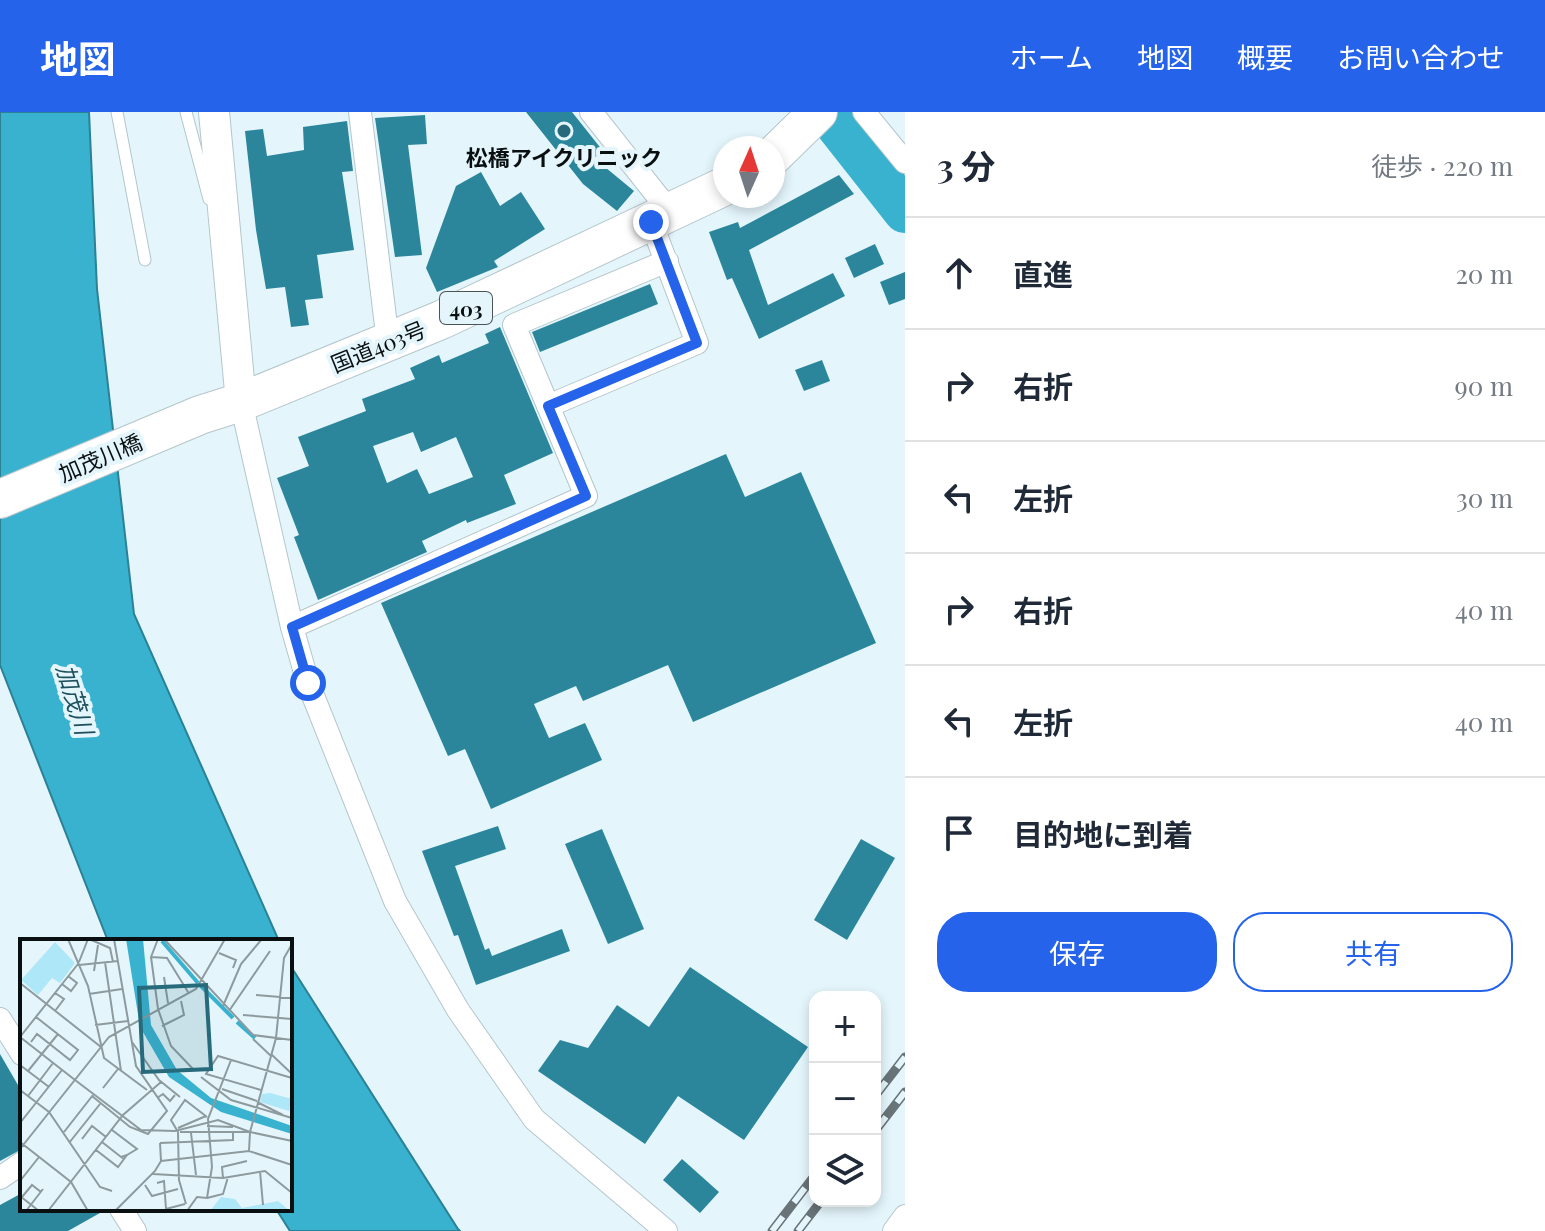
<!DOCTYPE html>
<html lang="ja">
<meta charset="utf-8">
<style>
:root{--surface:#fff;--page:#f6f6f7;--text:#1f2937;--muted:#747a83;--line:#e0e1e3;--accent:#2563eb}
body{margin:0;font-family:"Playfair Display","Noto Sans JP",serif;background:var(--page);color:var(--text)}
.controls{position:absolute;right:24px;bottom:24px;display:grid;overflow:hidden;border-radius:16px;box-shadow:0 4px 12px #0003}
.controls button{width:72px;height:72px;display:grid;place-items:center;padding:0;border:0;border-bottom:2px solid var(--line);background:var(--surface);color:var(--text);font:40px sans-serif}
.compass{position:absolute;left:713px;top:24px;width:72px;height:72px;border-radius:50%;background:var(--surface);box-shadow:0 4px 12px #0003;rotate:3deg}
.stop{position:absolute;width:24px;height:24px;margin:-18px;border:6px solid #2563eb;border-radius:50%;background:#fff}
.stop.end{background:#2563eb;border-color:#fff;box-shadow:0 2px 8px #0008}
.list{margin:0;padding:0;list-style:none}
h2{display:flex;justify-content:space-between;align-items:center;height:104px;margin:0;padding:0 32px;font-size:34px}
h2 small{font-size:26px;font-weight:400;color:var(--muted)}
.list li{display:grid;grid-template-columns:52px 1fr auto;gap:24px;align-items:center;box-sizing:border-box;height:112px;padding:0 32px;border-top:2px solid var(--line)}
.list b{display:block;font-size:30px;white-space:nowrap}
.list em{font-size:26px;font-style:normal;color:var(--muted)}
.actions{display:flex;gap:16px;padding:24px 32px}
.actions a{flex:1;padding:18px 0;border:2px solid var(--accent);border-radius:32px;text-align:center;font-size:28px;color:var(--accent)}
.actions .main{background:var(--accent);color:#fff}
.icon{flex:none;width:44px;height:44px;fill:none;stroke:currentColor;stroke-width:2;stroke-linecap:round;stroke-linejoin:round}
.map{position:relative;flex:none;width:905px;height:1119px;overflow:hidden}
header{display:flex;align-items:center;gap:48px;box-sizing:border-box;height:112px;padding:0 40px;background:var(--accent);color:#fff}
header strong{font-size:38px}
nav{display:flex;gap:44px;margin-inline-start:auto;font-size:28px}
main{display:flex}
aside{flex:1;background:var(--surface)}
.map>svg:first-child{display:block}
.water{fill:#39b2cf;stroke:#2b8196;stroke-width:2}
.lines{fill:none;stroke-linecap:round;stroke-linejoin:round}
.river{stroke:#39b2cf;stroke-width:44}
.building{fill:#2b869c;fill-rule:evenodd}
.lane-casing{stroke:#b4c6cb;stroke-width:13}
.street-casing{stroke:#b4c6cb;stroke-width:24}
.secondary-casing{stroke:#b4c6cb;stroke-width:32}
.highway-casing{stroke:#b4c6cb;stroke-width:40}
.lane{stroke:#fff;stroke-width:11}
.street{stroke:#fff;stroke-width:22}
.secondary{stroke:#fff;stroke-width:30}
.highway{stroke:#fff;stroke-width:38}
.rail-casing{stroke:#697478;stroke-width:9}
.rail{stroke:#e4f6fc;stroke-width:6;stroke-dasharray:18;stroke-linecap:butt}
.route{stroke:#2563eb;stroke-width:10}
.poi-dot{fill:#266a7b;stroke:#e4f6fc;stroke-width:3}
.labels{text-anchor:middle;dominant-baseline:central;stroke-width:8;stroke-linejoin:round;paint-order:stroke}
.shield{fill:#e4f6fc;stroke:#4b5558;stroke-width:2}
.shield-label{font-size:20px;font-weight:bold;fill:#0a1012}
.poi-label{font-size:22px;font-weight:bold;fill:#0a1012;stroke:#e4f6fc}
.street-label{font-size:22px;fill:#0a1012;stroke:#e4f6fc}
.water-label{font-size:24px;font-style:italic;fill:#1f505d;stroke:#e4f6fc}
.inset-river{fill:none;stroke:#39b2cf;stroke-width:4}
.inset-road{fill:none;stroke:#8d9a9e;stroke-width:2}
.view{fill:#266a7b;fill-opacity:0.15;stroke:#266a7b;stroke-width:4}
.inset-edge{fill:none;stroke:#0a1012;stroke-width:4}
</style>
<header>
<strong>地図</strong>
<nav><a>ホーム</a><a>地図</a><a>概要</a><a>お問い合わせ</a></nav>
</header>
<main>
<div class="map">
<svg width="905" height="1119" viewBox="0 0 905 1119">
<rect width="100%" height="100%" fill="#e4f6fc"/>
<!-- water -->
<g class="water">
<polygon points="0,0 89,0 97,177 134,502 279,829 108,829 0,553"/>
<polygon points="290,853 458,1117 460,1119 290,1119 276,1097 290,1097"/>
</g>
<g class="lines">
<!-- river -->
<polyline class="river" points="838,14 905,99"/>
</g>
<!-- building -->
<g class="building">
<polygon points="526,0 572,0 603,39 594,46 634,79 617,99 583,72"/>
<polygon points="425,3 427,32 408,33 422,143 395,145 375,6"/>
<polygon points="347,9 353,59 342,60 354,138 317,143 323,186 305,188 309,213 291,215 285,175 266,177 256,118 245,19 263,17 267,44 304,38 303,15"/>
<polygon points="481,60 500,94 521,80 545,117 494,149 498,155 437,180 426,156 456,74"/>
<polygon points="839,63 854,82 749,138 768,193 833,161 845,184 759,227 732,166 727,168 709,120 738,110 740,116"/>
<polygon points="875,132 884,152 854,166 845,146"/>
<polygon points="905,160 905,187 889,193 880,170"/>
<polygon points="650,172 658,192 540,240 532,220"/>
<path d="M500 215 553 341 504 363 516 392 467 411 466 408 422 429 427 440 318 488 294 425 299 423 277 366 309 354 298 325 366 299 362 287 415 267 410 256 439 243 442 251 489 231 485 222ZM413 320 421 340 456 325 473 365 429 382 417 357 387 371 373 334Z"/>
<polygon points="822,248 830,269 804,279 795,258"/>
<polygon points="726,342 745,385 801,360 876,531 693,610 668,553 583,589 576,574 534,592 549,626 585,611 602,648 491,697 465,637 448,644 381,491"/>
<polygon points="498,714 506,737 455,754 485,838 489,836 492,844 562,817 570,839 476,873 458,823 454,824 422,739"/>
<polygon points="602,717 644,817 608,832 565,732"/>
<polygon points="861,727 895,746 847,828 814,808"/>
<polygon points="690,855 808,935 744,1028 678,984 645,1032 538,959 560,928 588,936 617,893 649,915"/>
<polygon points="0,942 22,980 22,1037 0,1049"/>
<polygon points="682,1047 719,1080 700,1101 663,1068"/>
<polygon points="22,1081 22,1097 107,1097 68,1119 0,1119 0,1093"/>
</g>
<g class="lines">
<defs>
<g id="lane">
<polyline points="117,0 145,148"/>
<polyline points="186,0 209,87"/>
</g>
<g id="street">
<polyline points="360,0 388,230"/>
<polyline points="591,0 671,101"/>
<polyline points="864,0 905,50"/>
<polyline points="241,290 292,515 308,571 395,789 458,898 534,1007 666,1119"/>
<polyline points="548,294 697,231 651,110"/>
<polyline points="292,515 586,384 514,213 667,149"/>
<polyline points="0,907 22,942"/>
<polyline points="0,1066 22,1051"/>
<polyline points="121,1097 135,1119"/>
<polyline points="894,1119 905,1104"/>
</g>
<polyline id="secondary" points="214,0 241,290"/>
<g id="highway">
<polyline points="773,44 818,0"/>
<polyline points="0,387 200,303 241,290 441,208 725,74"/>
</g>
</defs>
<!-- lane casing -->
<use href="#lane" class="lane-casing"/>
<!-- street casing -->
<use href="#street" class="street-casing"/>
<!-- secondary casing -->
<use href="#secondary" class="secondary-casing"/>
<!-- highway casing -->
<use href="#highway" class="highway-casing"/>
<!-- lane -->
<use href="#lane" class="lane"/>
<!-- street -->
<use href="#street" class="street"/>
<!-- secondary -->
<use href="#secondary" class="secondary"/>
<!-- highway -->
<use href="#highway" class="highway"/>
<defs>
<g id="rail">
<polyline points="875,984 905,945"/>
<polyline points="875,1019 905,980"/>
<polyline points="772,1119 815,1063"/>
<polyline points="798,1119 821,1089"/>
</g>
</defs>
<!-- rail casing -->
<use href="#rail" class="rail-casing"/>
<!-- rail -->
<use href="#rail" class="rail"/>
</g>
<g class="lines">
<!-- route -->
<polyline class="route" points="308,571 292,515 586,384 548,294 697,231 651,110"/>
</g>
<!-- markers -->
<circle class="poi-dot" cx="564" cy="19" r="8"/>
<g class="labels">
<!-- shield labels -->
<rect class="shield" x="440" y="180" width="52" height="32" rx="6"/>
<g class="shield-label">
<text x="466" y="196">403</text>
</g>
<!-- poi labels -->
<g class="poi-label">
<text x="564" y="45">松橋アイクリニック</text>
</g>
<!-- street labels -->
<g class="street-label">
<text transform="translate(378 234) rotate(-22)">国道403号</text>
<text transform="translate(100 345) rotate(-23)">加茂川橋</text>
</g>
<!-- water labels -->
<g class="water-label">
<text transform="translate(76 587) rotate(73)">加茂川</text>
</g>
</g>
<!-- overview -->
<g transform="translate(20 827)">
<rect width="272" height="272" fill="#e4f6fc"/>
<path d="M35 3 55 24 40 44 32 39 18 56 1 41ZM250 154 272 160 269 172 240 163 242 155ZM201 258 215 260 222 269 258 262 270 272H190Z" fill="#aee7f7"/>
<path d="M106 0H123L131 86 157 131 191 159 272 187V195L201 173 149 138 120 88Z" fill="#39b2cf"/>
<path class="inset-river" d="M142 2 178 44M181 47 213 79M217 83 235 99"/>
<path class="inset-road" d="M48 0 68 47 84 119 127 151M69 0 90 9 93 23M138 0 131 18 138 70 151 107 174 131M144 0 233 96 272 101M199 14 216 21 213 29M131 18 147 19 168 53M59 23 68 0M85 23 101 132M59 26 98 22M74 32 78 6M144 38 148 64M0 44 81 108M42 45 51 52 57 44 48 37M69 55 102 50M236 56 272 59M203 67 221 25 242 0M35 72 44 60 35 54M209 72 250 12M223 76 272 80M75 86 108 82M142 87 164 76 161 62M0 98 58 25M0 98 55 141M233 100 251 117M11 103 17 95 50 121 58 111 16 78M112 103 139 141 160 158M251 115 272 135M0 126 29 148M8 132 38 95M181 138 211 161 272 179M55 141 121 191 155 192 198 181 230 193 229 212M83 149 98 130M202 150 237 162M0 151 29 173 80 248 92 252M241 151 186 135 198 117 272 139M8 157 33 124M72 157 110 188 128 195 147 172 116 127 94 0M137 159 143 155 150 162 155 156M237 163 263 176M0 184 42 131M187 187 213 188M158 189 186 177M92 191 117 210 107 216M44 193 73 156M160 193H230L272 202M230 193 256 99 264 19 272 5M171 194 176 236M62 200 72 187 86 198M0 203 51 243 68 272M82 203 101 218 107 216 104 220 101 218M49 204 80 165M140 204 213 201V194M0 210 89 98 176 50 205 0M76 211 98 228 104 220M141 222 229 212 272 226M240 232 243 266M133 235 203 239 245 232 272 254M203 239 202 228 227 222M0 242 19 218M137 244 144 242 146 270M125 246 132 257 158 250M0 257 19 272M2 258 12 246 21 253M187 259 203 255 208 238M166 265 159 241 158 193 151 181 165 161 187 178M6 272 23 250M28 272 103 176 141 143M95 272 135 232 141 222 140 204M138 272 165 265M167 272 177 258 187 259 192 228 188 180 211 121"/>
<path class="view" d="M186 46 191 130 123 133 119 49Z"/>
<rect width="272" height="272" class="inset-edge"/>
</g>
</svg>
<div class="controls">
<button>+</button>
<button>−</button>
<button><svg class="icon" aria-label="layers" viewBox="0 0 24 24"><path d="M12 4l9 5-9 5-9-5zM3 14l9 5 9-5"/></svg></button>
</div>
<svg class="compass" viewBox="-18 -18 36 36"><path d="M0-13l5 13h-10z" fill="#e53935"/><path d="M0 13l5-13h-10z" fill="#747a83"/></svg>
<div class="stop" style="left:308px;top:571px"></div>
<div class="stop end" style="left:651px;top:110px"></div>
</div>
<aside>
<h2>3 分<small>徒歩 · 220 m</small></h2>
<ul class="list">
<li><svg class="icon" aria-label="ahead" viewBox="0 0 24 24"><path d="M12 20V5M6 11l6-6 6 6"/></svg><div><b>直進</b></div><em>20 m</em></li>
<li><svg class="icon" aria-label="right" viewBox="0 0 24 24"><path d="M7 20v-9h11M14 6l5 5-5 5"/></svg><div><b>右折</b></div><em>90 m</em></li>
<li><svg class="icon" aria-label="left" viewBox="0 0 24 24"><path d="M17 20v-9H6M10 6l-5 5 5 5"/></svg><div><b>左折</b></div><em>30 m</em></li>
<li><svg class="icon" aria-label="right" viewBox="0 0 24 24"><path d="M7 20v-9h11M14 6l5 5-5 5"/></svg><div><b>右折</b></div><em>40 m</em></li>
<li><svg class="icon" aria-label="left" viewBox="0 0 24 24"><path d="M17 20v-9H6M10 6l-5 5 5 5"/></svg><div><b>左折</b></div><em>40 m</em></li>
<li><svg class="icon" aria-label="arrive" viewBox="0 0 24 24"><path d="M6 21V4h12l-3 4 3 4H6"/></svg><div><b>目的地に到着</b></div></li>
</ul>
<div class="actions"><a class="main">保存</a><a>共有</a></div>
</aside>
</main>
